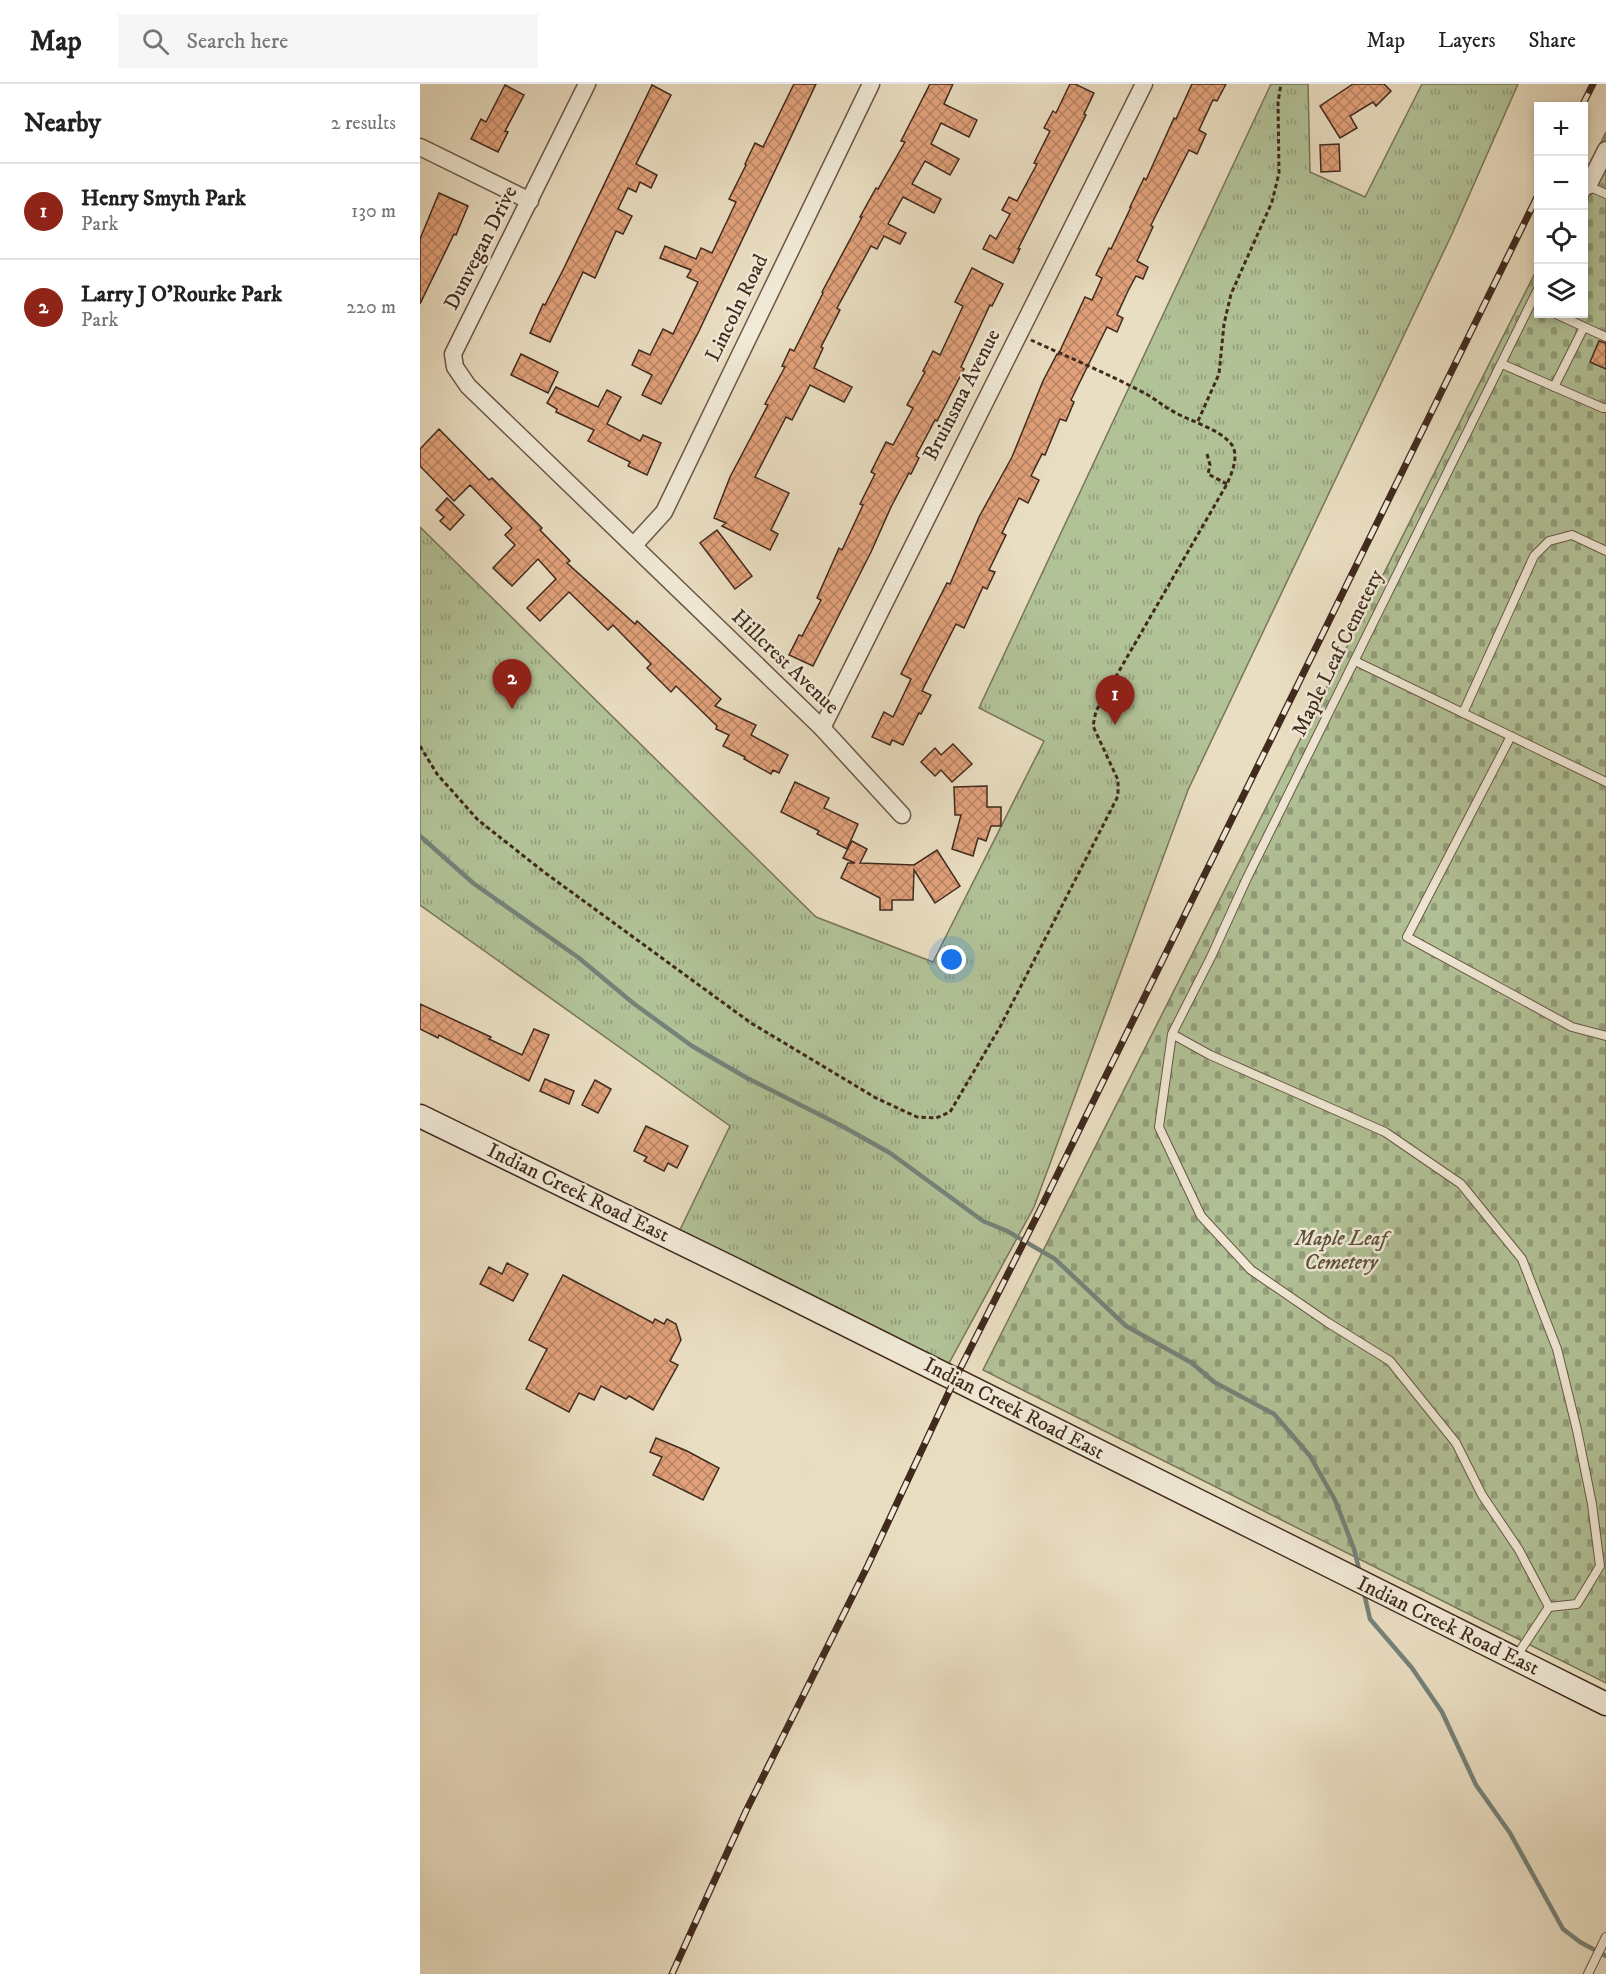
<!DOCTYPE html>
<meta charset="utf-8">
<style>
:root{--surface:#fff;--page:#f6f6f6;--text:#222;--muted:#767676;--line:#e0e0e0;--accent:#8f2418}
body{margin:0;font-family:"IM FELL DW Pica",serif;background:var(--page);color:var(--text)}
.controls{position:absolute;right:18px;top:18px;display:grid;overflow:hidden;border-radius:0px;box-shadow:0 3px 9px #0003}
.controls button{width:54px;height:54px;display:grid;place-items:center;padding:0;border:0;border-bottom:2px solid var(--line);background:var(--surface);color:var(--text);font:30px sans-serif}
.you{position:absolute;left:532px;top:876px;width:21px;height:21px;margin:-15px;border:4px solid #fff;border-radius:50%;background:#1a73e8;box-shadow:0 0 0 9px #1a73e833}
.badge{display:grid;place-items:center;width:39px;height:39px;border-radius:50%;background:var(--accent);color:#fff;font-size:20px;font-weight:700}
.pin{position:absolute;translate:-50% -50px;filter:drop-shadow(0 2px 3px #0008)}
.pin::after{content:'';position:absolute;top:32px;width:21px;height:18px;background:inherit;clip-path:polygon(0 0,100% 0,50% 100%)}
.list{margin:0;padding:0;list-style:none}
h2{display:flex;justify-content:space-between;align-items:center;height:78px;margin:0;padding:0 24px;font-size:26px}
h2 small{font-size:20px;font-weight:400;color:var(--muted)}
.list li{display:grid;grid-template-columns:39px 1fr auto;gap:18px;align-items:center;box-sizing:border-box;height:96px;padding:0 24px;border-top:2px solid var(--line)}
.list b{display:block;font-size:22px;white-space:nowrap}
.list p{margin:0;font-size:20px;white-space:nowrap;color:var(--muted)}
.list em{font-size:20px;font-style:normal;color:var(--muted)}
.icon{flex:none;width:33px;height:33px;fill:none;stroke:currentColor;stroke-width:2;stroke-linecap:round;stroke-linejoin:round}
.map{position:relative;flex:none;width:1186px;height:1890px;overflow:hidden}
header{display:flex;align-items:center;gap:36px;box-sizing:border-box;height:84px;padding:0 30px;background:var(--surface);border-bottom:2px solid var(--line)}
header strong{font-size:28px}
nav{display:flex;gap:33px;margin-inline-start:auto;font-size:21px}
.search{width:420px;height:54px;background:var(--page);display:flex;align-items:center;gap:15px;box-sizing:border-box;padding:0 21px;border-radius:0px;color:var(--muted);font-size:22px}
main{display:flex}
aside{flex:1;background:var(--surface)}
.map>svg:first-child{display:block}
.cemetery{fill:url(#cemetery-stones);stroke:#79765a;stroke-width:1.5}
.park{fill:url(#park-tufts);stroke:#79765a;stroke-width:1.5}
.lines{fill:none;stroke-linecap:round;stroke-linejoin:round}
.stream{stroke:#75827a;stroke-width:4.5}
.building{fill:url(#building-cross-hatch);stroke:#402a1e;stroke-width:1.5}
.lane-casing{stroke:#6a5747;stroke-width:10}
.street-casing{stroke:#6a5747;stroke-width:19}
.secondary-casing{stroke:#402a1e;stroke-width:25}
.path{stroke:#402a1e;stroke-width:3;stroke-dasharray:4.5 3;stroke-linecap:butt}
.lane{stroke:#f1ead7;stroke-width:8}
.street{stroke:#f1ead7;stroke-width:16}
.secondary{stroke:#f1ead7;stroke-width:22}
.rail-casing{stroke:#402a1e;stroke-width:7}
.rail{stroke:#f1ead7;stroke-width:4.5;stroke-dasharray:14;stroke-linecap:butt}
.labels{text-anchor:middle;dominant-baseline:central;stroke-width:5;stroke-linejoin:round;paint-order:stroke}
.street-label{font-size:21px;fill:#402a1e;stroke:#f1ead7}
.park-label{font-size:21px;font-style:italic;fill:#5c503c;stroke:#f1ead7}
</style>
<header>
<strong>Map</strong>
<div class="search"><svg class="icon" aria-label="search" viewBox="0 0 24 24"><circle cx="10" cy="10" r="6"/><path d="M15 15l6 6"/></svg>Search here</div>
<nav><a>Map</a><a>Layers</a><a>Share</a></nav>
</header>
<main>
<aside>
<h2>Nearby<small>2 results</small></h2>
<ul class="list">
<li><span class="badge">1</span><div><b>Henry Smyth Park</b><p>Park</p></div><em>130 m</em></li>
<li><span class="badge">2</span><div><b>Larry J O'Rourke Park</b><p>Park</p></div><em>220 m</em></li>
</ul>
</aside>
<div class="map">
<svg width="1186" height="1890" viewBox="0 0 1186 1890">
<defs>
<pattern id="cemetery-stones" width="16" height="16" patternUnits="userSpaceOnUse" patternTransform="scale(1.5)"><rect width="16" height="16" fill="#b2c297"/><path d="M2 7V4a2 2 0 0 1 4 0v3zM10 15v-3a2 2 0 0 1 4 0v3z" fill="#929e7b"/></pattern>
<pattern id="park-tufts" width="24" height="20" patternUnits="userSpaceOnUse" patternTransform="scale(1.5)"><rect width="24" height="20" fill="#b2c297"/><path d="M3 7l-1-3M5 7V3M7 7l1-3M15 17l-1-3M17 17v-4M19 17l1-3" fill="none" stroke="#929e7b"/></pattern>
<pattern id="building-cross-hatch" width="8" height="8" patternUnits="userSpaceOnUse" patternTransform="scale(1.5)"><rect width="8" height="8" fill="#e2a27b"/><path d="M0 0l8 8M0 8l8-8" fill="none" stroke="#b98464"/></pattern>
</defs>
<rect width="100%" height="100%" fill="#eadec2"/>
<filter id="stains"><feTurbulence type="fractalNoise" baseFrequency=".00333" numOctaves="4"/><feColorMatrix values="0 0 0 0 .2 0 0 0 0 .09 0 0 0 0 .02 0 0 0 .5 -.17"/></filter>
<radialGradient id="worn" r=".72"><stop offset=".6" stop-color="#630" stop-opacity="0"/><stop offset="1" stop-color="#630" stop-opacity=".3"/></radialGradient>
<!-- cemetery -->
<polygon class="cemetery" points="1186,48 1186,1599 563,1286 1118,183 1118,230 1164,230 1164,93"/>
<!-- park -->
<polygon class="park" points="851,0 888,0 890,88 945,113 1002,0 1098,0 1032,150 768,706 614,1123 528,1281 258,1150 310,1042 0,821 0,443 396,833 513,878 624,657 559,624"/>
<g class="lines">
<!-- stream -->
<g class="stream">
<polyline points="0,752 53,799 159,874 213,919 272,962 327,994 422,1042 470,1069 563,1137 587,1147 635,1175 706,1242 772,1279 794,1298 854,1330 890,1372 915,1416 934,1465 940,1489"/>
<polyline points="944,1509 950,1535 992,1584 1022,1628 1056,1701 1090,1749 1143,1845 1160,1858 1186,1872"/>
</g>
</g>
<!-- building -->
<g class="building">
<polygon points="374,0 396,0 279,247 241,320 222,311 232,291 212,281 219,266 230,271 243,245 253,250 278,198 267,193 271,186 240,174 245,162 276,175 281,164 292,169 316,118 309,115 326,81 325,80 335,59 343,63"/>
<polygon points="510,0 533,0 524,20 557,36 549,53 521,39 511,60 539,75 530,91 505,77 492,100 521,115 514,129 483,113 468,140 486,149 480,160 464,152 457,165 451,162 417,224 420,226 401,263 403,264 394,284 432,303 424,318 390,301 372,336 366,333 335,393 369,409 351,446 358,450 350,466 302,442 306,439 294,434 310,393 348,321 345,320 365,283 362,282 370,265 374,267 403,209 402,208 442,133 440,133 456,104 458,105 485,58 481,57"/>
<polygon points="650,0 655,0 674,9 664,30 666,31 598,165 600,165 593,179 563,165 570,151 576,155 590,130 582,126 589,113 597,117 617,80 614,79 630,47 624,44 633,27 636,29"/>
<polygon points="772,0 806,0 797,17 793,16 779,46 786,50 777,70 769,66 731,141 733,143 717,177 728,183 723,195 716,192 708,207 697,231 703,234 697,248 687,243 651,316 654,318 646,337 640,335 625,371 622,370 611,392 619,396 608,419 599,414 582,449 586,451 569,486 575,488 567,505 563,503 544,544 536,540 502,607 511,611 501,630 499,629 483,661 472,656 470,661 452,653 464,628 473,633 491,595 481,590 527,499 530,500 559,433 592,373 623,297 637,270 638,271 665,213 672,216 682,194 676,191 689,164 691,165 711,123 710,123 724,94 726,96 754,34 756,35"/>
<polygon points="933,0 964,0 971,7 956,22 953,18 930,32 937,44 920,54 900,22"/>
<polygon points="85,1 104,11 85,47 88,48 78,68 51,55 61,35 66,38"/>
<polygon points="232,1 251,11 216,80 237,91 231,104 220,98 216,108 208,104 198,125 212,132 203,150 196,147 175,194 163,188 130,258 110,249 123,220 125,221 144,184"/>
<polygon points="919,60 920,87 901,88 900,61"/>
<polygon points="19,109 48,122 36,151 34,150 0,220 0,155"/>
<polygon points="552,184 583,200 572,222 570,221 541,283 544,285 517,337 515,336 496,372 499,374 491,390 489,389 471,423 451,468 393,582 369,571 379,551 382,552 401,516 397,514 419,464 422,466 443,421 440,420 455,390 451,388 466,358 473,361 493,324 487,321 505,288 503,287 513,267 520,271 543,222 535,218"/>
<polygon points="1179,257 1186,259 1186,285 1170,278"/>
<polygon points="101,270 138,288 128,309 91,291"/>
<polygon points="136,303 178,323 187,306 201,313 187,340 220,357 223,351 241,359 227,391 208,382 210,378 168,357 174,346 136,328 137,325 127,319"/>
<polygon points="19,345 69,396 72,394 122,444 120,446 150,477 147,479 215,540 217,537 301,615 295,622 336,641 331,651 368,671 359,689 353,686 351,690 324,675 325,673 303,662 309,651 296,645 297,642 256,602 251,608 227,584 231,580 193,541 188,546 149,508 120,537 107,524 136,495 118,475 92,502 73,484 95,461 85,451 92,444 50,401 34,417 0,382 0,365"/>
<polygon points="27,414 44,431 30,446 20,437 24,433 16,426"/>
<polygon points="297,446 332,492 315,505 280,459"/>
<polygon points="533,660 552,680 532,698 521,686 515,692 501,678 515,664 521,671"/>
<polygon points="375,698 409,714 404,724 438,740 427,765 397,750 399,747 361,728"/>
<polygon points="567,702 567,723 581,723 581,742 571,742 566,757 558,754 553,772 532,765 541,731 535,731 534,703"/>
<polygon points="432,757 447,765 440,779 494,781 517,766 540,802 515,819 494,786 493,816 472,816 472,826 460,826 460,814 421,794 428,779 435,779 423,774"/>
<polygon points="0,920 71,953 69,955 102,971 114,945 129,951 109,997 19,951 18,954 0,945"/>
<polygon points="125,995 154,1007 149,1020 120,1007"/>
<polygon points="175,996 191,1005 178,1029 162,1021"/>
<polygon points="226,1042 268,1062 257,1084 248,1079 244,1087 224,1077 227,1073 214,1067"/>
<polygon points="87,1179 108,1190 93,1217 60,1200 69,1183 82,1190"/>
<polygon points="143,1191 233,1239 235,1235 244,1240 247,1235 256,1240 261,1256 250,1277 258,1281 233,1326 209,1312 206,1315 181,1302 174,1316 159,1309 149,1328 106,1305 127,1265 109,1256"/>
<polygon points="236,1354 267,1367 299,1384 283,1416 233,1391 242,1373 230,1368"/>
</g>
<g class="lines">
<defs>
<g id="lane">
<polyline points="1164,112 1168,102 1186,110"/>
<polyline points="1136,230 1186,253"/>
<polyline points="1082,280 1183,324 1186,324"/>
<polyline points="1134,303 1164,243"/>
<polyline points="935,577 1186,698"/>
<polyline points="1043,629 1114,472 1129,457 1152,451 1186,467"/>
<polyline points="1091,652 987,853 1152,943 1186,952"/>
<polyline points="752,950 790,971 965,1048 1041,1100 1102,1175 1137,1265 1157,1346 1172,1420 1180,1482 1157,1520 1129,1523 1099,1466 1062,1411 1036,1359 970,1277 907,1238 831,1186 781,1132 739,1043 752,950 791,873 827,794 1118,205"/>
<polyline points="1096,1573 1129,1523"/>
<polyline points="1168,1890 1186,1853"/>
</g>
<g id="street">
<polyline points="167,0 33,270 35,283 48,302 402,644 482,731"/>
<polyline points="0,63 110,117"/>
<polyline points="1168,102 1186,66"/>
<polyline points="214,461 244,428 451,0"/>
<polyline points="402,644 724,0"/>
</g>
<polyline id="secondary" points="0,1032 316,1186 1186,1620"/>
</defs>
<!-- lane casing -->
<use href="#lane" class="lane-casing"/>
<!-- street casing -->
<use href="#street" class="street-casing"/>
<!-- secondary casing -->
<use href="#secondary" class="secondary-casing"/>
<!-- path -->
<g class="path">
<polyline points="778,337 799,290 804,240 811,210 852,118 859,89 858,18 861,0"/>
<polyline points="787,370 790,381 788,390 807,400"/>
<path d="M0 662 17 690 58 736 124 788 331 939 456 1014 497 1033 516 1034 530 1028 580 943 698 712V696L673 642 676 627 807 400C812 389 819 372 812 361 800 345 772 338 756 329 746 324 738 317 728 311 691 291 650 274 611 256"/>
</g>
<!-- lane -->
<use href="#lane" class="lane"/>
<!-- street -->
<use href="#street" class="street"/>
<!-- secondary -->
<use href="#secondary" class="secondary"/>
<defs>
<g id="rail">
<polyline points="1162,22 1173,0"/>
<polyline points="252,1890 326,1727 448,1481 535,1295 619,1128 1118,111"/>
</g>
</defs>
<!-- rail casing -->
<use href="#rail" class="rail-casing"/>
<!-- rail -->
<use href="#rail" class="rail"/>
</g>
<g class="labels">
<!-- street labels -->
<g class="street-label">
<text transform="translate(61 164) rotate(-63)">Dunvegan Drive</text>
<text transform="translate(317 224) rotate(-64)">Lincoln Road</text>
<text transform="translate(542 311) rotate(-63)">Bruinsma Avenue</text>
<text transform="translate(918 569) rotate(-64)">Maple Leaf Cemetery</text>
<text transform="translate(365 578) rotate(44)">Hillcrest Avenue</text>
<text transform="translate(158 1109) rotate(26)">Indian Creek Road East</text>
<text transform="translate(594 1325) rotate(27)">Indian Creek Road East</text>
<text transform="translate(1028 1542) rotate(26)">Indian Creek Road East</text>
</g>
<!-- park labels -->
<g class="park-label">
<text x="921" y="1155">Maple Leaf<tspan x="921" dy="24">Cemetery</tspan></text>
</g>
</g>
<rect width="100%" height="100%" filter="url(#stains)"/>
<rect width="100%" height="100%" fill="url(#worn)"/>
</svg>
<div class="controls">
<button>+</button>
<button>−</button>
<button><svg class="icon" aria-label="locate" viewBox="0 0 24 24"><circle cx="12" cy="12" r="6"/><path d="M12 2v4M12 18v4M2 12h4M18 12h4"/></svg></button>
<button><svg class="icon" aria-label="layers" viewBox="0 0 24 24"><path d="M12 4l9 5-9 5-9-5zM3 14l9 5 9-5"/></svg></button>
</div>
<div class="you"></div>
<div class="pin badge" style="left:695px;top:641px">1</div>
<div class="pin badge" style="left:92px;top:625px">2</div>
</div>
</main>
